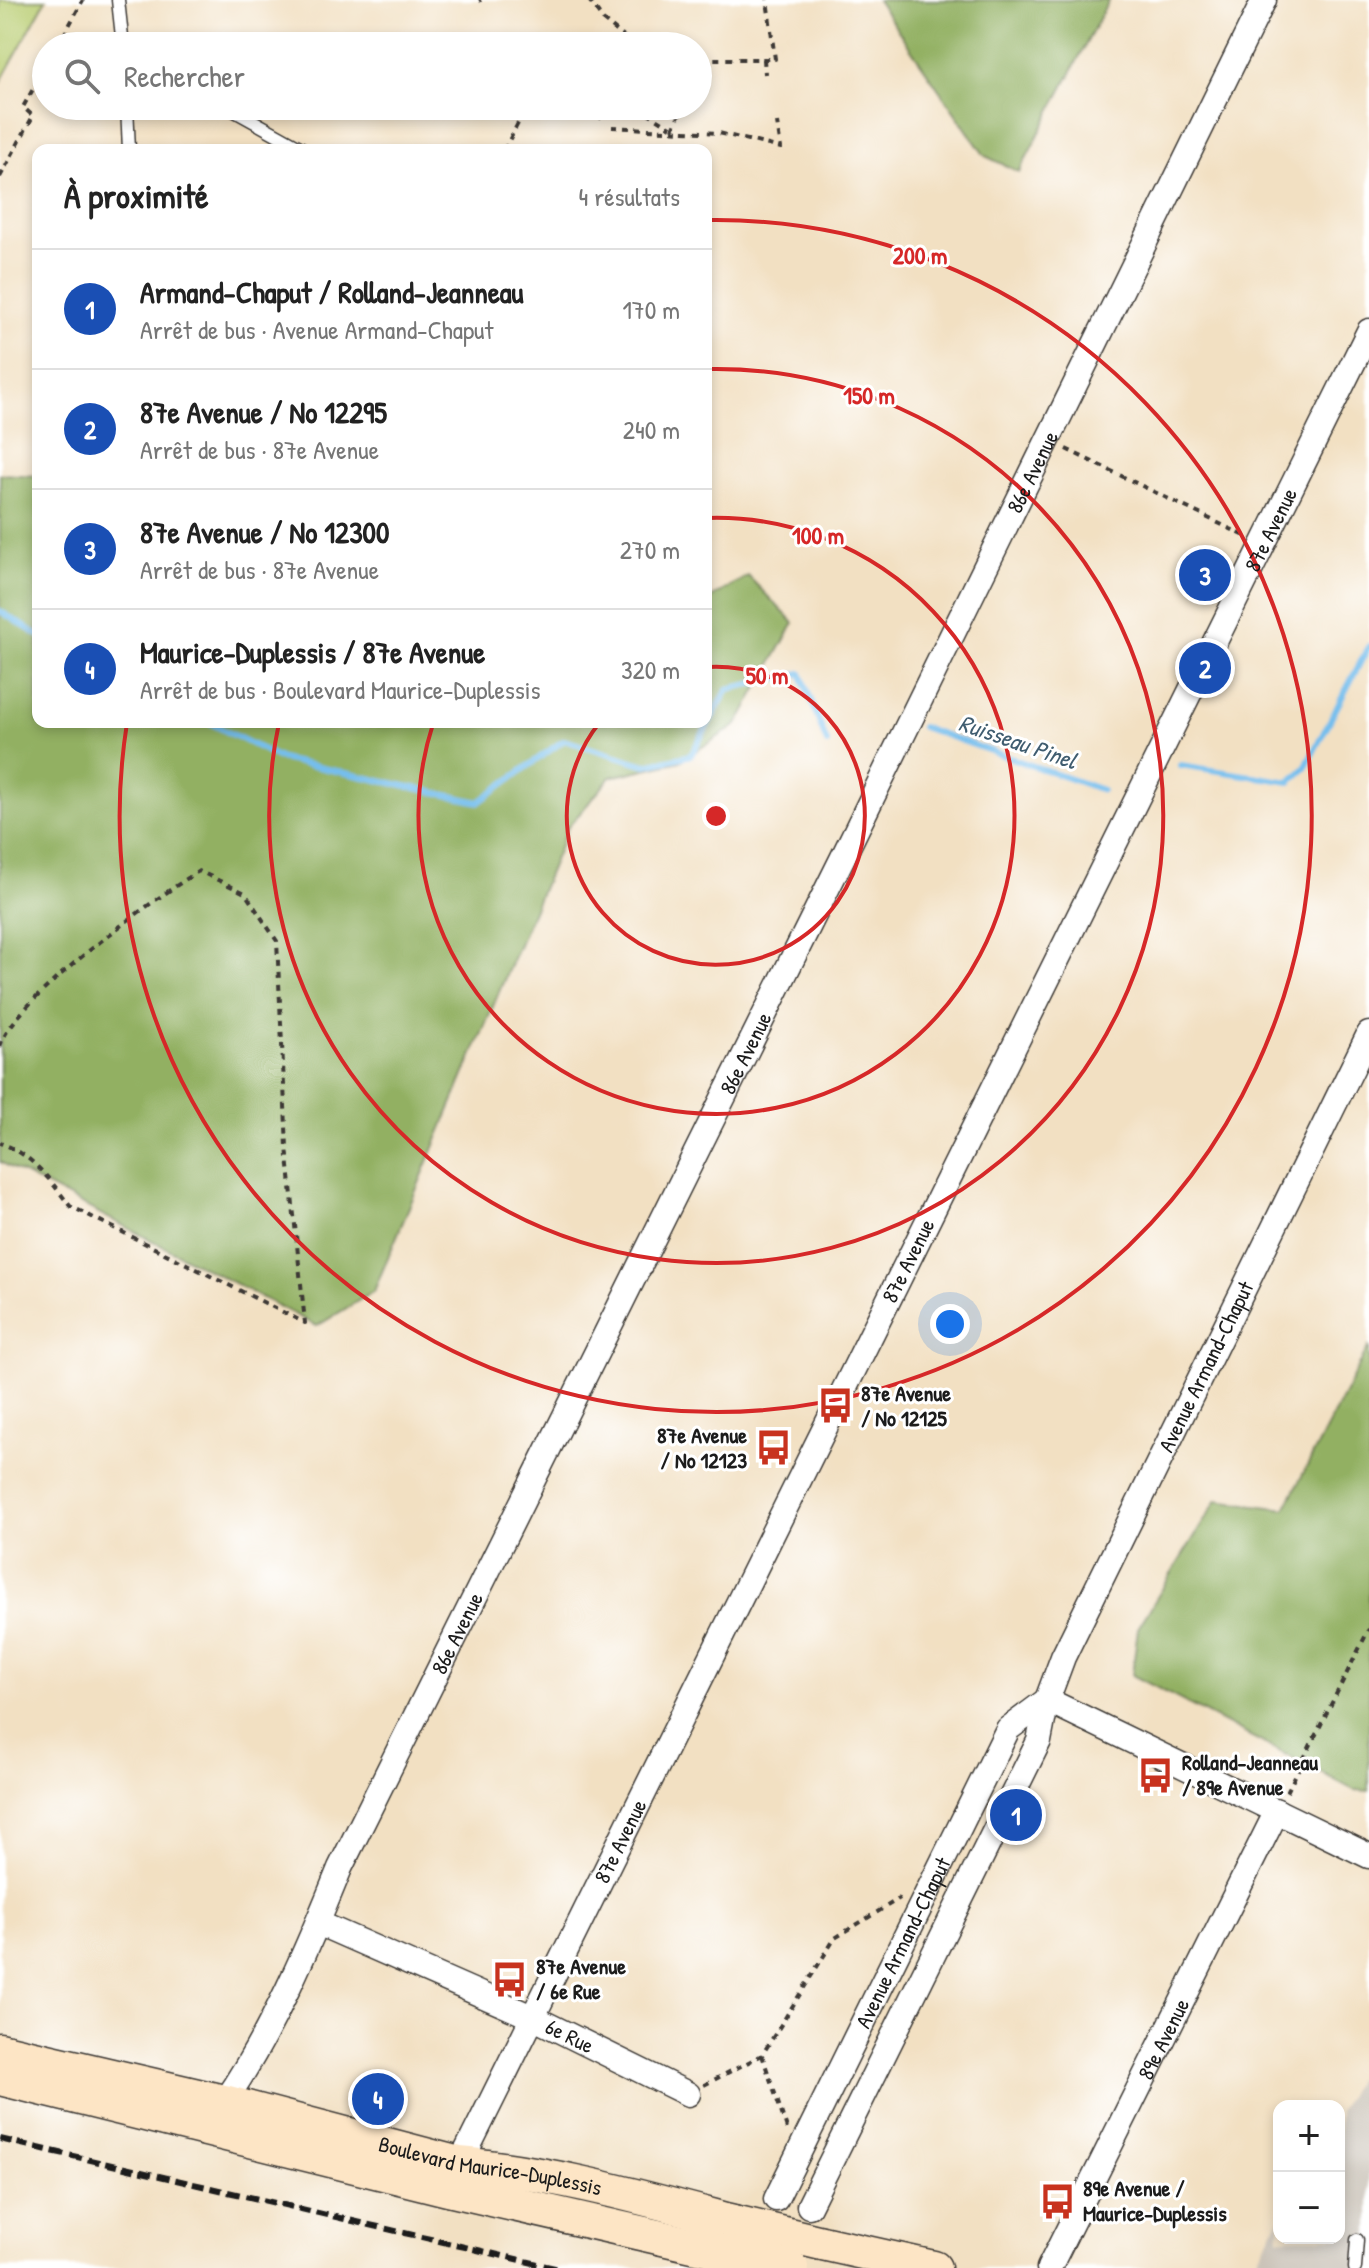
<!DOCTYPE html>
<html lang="fr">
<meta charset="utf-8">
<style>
:root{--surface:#fff;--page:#f6f6f6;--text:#222;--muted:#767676;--line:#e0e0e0;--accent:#c8321e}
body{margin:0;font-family:"Patrick Hand",sans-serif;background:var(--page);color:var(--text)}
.controls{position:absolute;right:24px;bottom:24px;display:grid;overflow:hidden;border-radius:16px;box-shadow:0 4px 12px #0003}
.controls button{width:72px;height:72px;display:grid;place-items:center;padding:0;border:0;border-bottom:2px solid var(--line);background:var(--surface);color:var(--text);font:40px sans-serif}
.you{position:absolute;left:950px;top:1324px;width:28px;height:28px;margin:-20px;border:6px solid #fff;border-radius:50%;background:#1a73e8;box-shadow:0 0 0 12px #1a73e833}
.badge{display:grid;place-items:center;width:52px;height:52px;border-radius:50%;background:var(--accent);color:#fff;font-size:26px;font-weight:700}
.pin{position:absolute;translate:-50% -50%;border:4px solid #fff;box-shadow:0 2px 8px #0006}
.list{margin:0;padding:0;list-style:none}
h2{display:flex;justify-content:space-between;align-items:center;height:104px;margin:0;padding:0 32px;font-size:34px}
h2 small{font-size:26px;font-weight:400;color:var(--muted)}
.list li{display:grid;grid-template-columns:52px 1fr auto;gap:24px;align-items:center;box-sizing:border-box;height:120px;padding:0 32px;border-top:2px solid var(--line)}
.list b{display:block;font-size:30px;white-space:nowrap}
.list p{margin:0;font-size:26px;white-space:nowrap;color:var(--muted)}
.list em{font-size:26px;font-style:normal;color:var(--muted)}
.icon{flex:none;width:44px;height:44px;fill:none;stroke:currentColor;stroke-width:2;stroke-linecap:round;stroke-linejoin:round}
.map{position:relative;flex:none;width:1369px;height:2268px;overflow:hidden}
.search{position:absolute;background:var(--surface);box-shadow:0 4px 12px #0003;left:32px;top:32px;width:680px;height:88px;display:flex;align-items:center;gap:20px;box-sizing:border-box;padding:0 28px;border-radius:44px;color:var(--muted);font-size:30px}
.panel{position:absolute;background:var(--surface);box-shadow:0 4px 12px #0003;left:32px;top:144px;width:680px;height:584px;border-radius:16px}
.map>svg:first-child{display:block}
.industrial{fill:#cac3b8}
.green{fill:#b8cc6f;stroke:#6a7446;stroke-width:2}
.forest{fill:#92b062;stroke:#57663f;stroke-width:2}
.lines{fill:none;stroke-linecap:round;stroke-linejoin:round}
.stream{stroke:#75beed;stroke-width:6}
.lane-casing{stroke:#3c3935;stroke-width:15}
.street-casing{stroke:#3c3935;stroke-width:27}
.secondary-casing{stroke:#3c3935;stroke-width:37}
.path{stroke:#3c3935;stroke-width:4;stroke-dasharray:6 6;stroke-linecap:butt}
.lane{stroke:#fff;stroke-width:12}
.street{stroke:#fff;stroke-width:24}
.secondary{stroke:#fde5c5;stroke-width:34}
.rail{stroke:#1c1c1c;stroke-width:6;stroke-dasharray:12 6;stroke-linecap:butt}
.secondary-bridge-casing{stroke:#3c3935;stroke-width:37;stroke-linecap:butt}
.secondary-bridge{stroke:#fde5c5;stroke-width:34}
.ring{fill:none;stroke:#d62828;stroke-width:4}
.labels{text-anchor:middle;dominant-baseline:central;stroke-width:6;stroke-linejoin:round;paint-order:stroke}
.street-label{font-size:22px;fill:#1c1c1c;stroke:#fff}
.poi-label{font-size:22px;font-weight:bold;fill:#1c1c1c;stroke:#fff;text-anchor:start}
.water-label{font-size:24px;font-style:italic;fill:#405d70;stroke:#fff}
.centre{fill:#d62828;stroke:#fff;stroke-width:4}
.ring-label{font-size:24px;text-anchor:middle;font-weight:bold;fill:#d62828;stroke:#fff;stroke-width:6;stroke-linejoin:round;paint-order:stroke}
</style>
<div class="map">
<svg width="1369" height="2268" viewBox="0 0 1369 2268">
<rect width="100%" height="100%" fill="#fff"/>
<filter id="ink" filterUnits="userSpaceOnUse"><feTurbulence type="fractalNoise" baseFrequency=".0125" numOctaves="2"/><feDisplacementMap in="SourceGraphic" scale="16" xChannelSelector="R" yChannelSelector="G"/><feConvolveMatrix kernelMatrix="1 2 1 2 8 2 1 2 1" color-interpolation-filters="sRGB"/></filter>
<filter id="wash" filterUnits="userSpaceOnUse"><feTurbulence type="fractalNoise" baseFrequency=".006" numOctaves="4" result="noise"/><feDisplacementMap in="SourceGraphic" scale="32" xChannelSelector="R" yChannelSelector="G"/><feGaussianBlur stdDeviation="1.8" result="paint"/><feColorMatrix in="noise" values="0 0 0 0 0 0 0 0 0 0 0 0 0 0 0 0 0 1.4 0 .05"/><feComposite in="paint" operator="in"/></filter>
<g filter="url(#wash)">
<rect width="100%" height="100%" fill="#f2e0c2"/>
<!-- industrial -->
<polygon class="industrial" points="1369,2057 1369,2268 1252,2268 1279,2219 1279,2238 1339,2238 1339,2111"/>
<!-- green -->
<polygon class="green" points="0,0 46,0 0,83"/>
<!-- forest -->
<g class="forest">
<polygon points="877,0 1109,0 1019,172 985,156"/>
<polygon points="0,474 38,476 38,722 706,722 706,601 748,576 794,623 737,725 680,761 611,777 568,827 374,1291 317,1326 0,1162"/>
<polygon points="1369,1346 1369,1791 1354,1790 1132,1675 1138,1628 1217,1500 1285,1509"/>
</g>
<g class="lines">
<!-- stream -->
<g class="stream">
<polyline points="0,611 38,635"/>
<polyline points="208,722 281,759 479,802 564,740 646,765 691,755 728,689 801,673 827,743"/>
<polyline points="922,727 1102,790"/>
<polyline points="1180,765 1290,782 1305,768 1369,646"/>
</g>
</g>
</g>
<g filter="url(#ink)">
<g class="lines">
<defs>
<g id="lane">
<polyline points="118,0 123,46"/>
<polyline points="127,106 129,150"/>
<polyline points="226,106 305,150"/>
<polyline points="1355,2268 1357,2240"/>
</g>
<g id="street">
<polyline points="1047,1700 1369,1856"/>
<path id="s1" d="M318 1923 534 2018 688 2094"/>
<path id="s2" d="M224 2102C272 2032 308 1947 340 1868L842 859 1264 0"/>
<path id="s3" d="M453 2178 1369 331"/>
<path id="s4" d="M776 2199 1008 1729 1047 1700"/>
<path id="s5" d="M809 2206 1039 1741 1047 1700 1063 1657 1369 1034"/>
<path id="s6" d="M1049 2268 1277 1811"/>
</g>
<g id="secondary">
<path id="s7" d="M0 2050 224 2102 459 2164C552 2172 644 2198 734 2222"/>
<polyline points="0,2078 448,2189 719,2251"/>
<polyline points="822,2243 934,2268"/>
</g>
</defs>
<!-- lane casing -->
<use href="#lane" class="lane-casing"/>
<!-- street casing -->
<use href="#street" class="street-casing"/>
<!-- secondary casing -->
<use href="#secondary" class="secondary-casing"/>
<!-- path -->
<g class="path">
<polyline points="589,0 603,20 635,46"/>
<polyline points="479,1 481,0"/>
<polyline points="65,33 109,45"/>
<polyline points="58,46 83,0"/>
<polyline points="764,59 765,74"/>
<polyline points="698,70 702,59 775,59 767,0"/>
<polyline points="637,106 671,127"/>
<polyline points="599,119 610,106"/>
<polyline points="612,127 719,133 781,148 777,123"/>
<polyline points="673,129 683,106"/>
<polyline points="504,150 527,106"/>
<polyline points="0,177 33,116 23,107 46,66"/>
<polyline points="1066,449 1245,536"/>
<path d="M0 1047C10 1003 156 897 199 871L245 893 277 941 287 1147 305 1323 70 1206C51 1181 31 1153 0 1143"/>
<polyline points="1287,1792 1369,1629"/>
<polyline points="762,2055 787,2129"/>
<polyline points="704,2085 762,2055 835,1938 900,1898"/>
</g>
<!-- lane -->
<use href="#lane" class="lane"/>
<!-- street -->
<use href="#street" class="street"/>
<!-- secondary -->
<use href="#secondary" class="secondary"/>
<!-- rail -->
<polyline class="rail" points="0,2139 555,2268"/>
<defs>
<g id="secondary-bridge">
<polyline points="734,2222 822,2243"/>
<polyline points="719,2251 791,2268"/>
</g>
</defs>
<!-- secondary-bridge casing -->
<use href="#secondary-bridge" class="secondary-bridge-casing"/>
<!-- secondary-bridge -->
<use href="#secondary-bridge" class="secondary-bridge"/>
</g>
</g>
<!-- distance rings -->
<g class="ring">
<path d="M707 667A149 149 0 1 1 600 722"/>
<path d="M708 518A298 298 0 1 1 433 724"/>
<path d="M708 369A447 447 0 1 1 279 723"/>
<path d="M711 220A596 596 0 1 1 127 723"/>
</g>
<!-- icons -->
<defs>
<symbol id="bus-bare" viewBox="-9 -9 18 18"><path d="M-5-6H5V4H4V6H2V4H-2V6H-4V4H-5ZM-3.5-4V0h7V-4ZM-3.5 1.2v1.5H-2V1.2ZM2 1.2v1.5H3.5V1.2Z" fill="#c8321e" stroke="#fff" stroke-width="2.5" paint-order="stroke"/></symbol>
</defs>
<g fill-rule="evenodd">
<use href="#bus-bare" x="810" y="1380" width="51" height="51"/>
<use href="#bus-bare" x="748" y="1422" width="51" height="51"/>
<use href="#bus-bare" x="1130" y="1750" width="51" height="51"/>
<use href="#bus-bare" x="484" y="1954" width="51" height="51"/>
<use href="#bus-bare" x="1032" y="2176" width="51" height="51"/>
</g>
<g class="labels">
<!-- street labels -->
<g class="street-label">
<text stroke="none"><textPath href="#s2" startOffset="1820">86e Avenue</textPath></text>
<text stroke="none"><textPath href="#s3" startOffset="1840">87e Avenue</textPath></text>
<text stroke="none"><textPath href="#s2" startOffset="1172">86e Avenue</textPath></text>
<text stroke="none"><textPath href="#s3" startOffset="1024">87e Avenue</textPath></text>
<text stroke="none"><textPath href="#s5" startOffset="930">Avenue Armand-Chaput</textPath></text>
<text stroke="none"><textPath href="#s2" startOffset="524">86e Avenue</textPath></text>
<text stroke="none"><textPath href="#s3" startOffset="376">87e Avenue</textPath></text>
<text stroke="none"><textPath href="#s4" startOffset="286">Avenue Armand-Chaput</textPath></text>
<text stroke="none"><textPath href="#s1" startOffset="276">6e Rue</textPath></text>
<text stroke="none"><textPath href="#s6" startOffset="256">89e Avenue</textPath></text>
<text stroke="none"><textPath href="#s7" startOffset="504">Boulevard Maurice-Duplessis</textPath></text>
</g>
<!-- poi labels -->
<g class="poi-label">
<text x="861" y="1393">87e Avenue<tspan x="861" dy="25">/ No 12125</tspan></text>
<text x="747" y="1435" text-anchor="end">87e Avenue<tspan x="747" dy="25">/ No 12123</tspan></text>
<text x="1182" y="1762">Rolland-Jeanneau<tspan x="1182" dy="25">/ 89e Avenue</tspan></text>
<text x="536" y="1966">87e Avenue<tspan x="536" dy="25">/ 6e Rue</tspan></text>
<text x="1083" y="2188">89e Avenue /<tspan x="1083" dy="25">Maurice-Duplessis</tspan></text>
</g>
<!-- water labels -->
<g class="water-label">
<text transform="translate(1018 741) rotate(19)">Ruisseau Pinel</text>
</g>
</g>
<circle cx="716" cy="816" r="12" class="centre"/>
<g class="ring-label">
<text x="920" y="264">200 m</text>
<text x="869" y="404">150 m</text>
<text x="818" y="544">100 m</text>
<text x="767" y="684">50 m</text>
</g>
</svg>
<div class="controls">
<button>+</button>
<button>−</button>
</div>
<div class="you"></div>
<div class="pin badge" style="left:1016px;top:1815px;background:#1a4fb4">1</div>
<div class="pin badge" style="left:1205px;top:668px;background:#1a4fb4">2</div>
<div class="pin badge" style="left:1205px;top:575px;background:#1a4fb4">3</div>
<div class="pin badge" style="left:378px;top:2099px;background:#1a4fb4">4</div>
<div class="search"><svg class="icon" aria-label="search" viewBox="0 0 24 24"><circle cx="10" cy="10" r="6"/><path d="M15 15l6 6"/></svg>Rechercher</div>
<section class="panel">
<h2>À proximité<small>4 résultats</small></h2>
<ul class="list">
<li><span class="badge" style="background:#1a4fb4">1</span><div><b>Armand-Chaput / Rolland-Jeanneau</b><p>Arrêt de bus · Avenue Armand-Chaput</p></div><em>170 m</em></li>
<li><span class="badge" style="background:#1a4fb4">2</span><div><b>87e Avenue / No 12295</b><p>Arrêt de bus · 87e Avenue</p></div><em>240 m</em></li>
<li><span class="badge" style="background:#1a4fb4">3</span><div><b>87e Avenue / No 12300</b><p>Arrêt de bus · 87e Avenue</p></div><em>270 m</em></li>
<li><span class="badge" style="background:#1a4fb4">4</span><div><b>Maurice-Duplessis / 87e Avenue</b><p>Arrêt de bus · Boulevard Maurice-Duplessis</p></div><em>320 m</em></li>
</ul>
</section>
</div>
